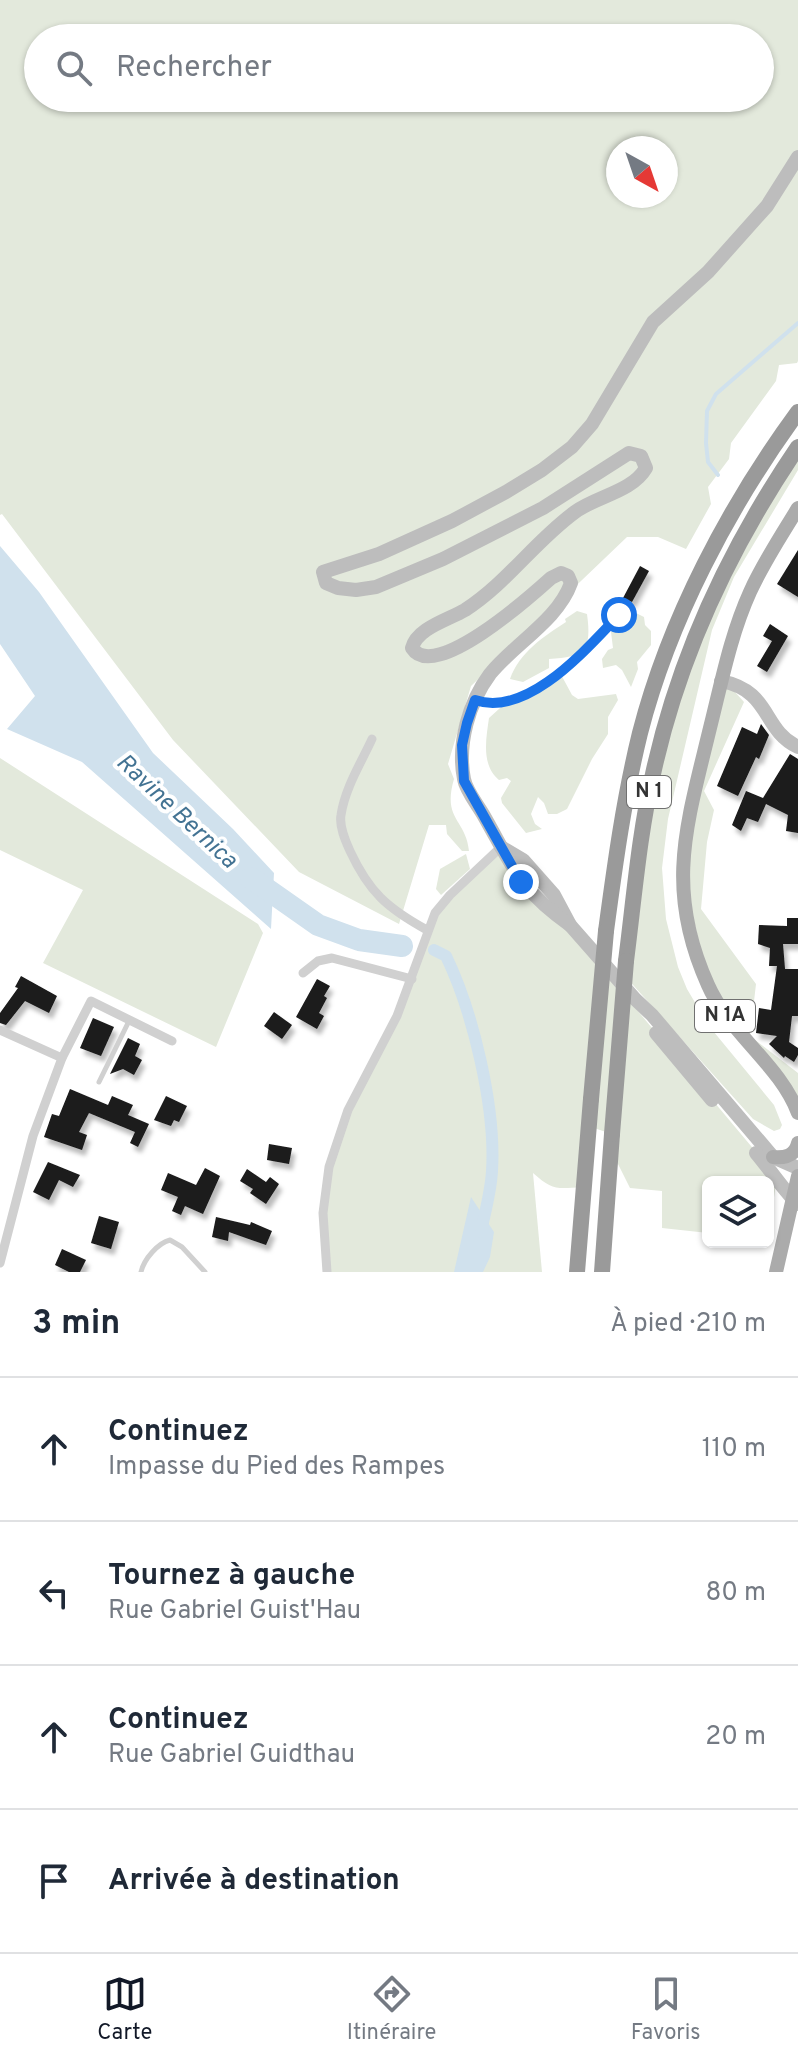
<!DOCTYPE html>
<html lang="fr">
<meta charset="utf-8">
<style>
:root{--surface:#fff;--page:#f2f2f3;--text:#1f2937;--muted:#747a83;--line:#e0e1e3;--accent:#111827}
body{margin:0;font-family:Overpass,sans-serif;background:var(--page);color:var(--text)}
.controls{position:absolute;right:24px;bottom:24px;display:grid;overflow:hidden;border-radius:12px;box-shadow:0 2px 6px #0004}
.controls button{width:72px;height:72px;display:grid;place-items:center;padding:0;border:0;border-bottom:2px solid var(--line);background:var(--surface);color:var(--text);font:40px sans-serif}
.compass{position:absolute;left:606px;top:136px;width:72px;height:72px;border-radius:50%;background:var(--surface);box-shadow:0 2px 6px #0004;rotate:140deg}
.stop{position:absolute;width:24px;height:24px;margin:-18px;border:6px solid #1a73e8;border-radius:50%;background:#fff}
.stop.end{background:#1a73e8;border-color:#fff;box-shadow:0 2px 8px #0008}
.list{margin:0;padding:0;list-style:none}
h2{display:flex;justify-content:space-between;align-items:center;height:104px;margin:0;padding:0 32px;font-size:34px}
h2 small{font-size:26px;font-weight:400;color:var(--muted)}
.list li{display:grid;grid-template-columns:52px 1fr auto;gap:24px;align-items:center;box-sizing:border-box;height:144px;padding:0 32px;border-top:2px solid var(--line)}
.list b{display:block;font-size:30px;white-space:nowrap}
.list p{margin:0;font-size:26px;white-space:nowrap;color:var(--muted)}
.list em{font-size:26px;font-style:normal;color:var(--muted)}
.icon{flex:none;width:44px;height:44px;fill:none;stroke:currentColor;stroke-width:2;stroke-linecap:round;stroke-linejoin:round}
.map{position:relative;flex:none;width:798px;height:1272px;overflow:hidden}
.search{position:absolute;background:var(--surface);box-shadow:0 2px 6px #0004;left:24px;right:24px;top:24px;height:88px;display:flex;align-items:center;gap:20px;box-sizing:border-box;padding:0 28px;border-radius:44px;color:var(--muted);font-size:30px}
.sheet{height:680px;background:var(--surface)}
nav{display:flex;justify-content:space-around;align-items:center;box-sizing:border-box;height:112px;border-top:2px solid var(--line);background:var(--surface);font-size:22px;color:var(--muted)}
nav a{display:grid;justify-items:center;gap:4px}
nav .on{color:var(--accent)}
.map>svg:first-child{display:block}
.green{fill:#e3e9dc;fill-rule:evenodd}
.water{fill:#d0e1ed}
.lines{fill:none;stroke-linecap:round;stroke-linejoin:round}
.stream{stroke:#d0e1ed;stroke-width:4}
.canal{stroke:#d0e1ed;stroke-width:12}
.river{stroke:#d0e1ed;stroke-width:22}
.building{fill:#1a1a1a;filter:url(#shadow)}
.lane{stroke:#d0d0d0;stroke-width:5}
.street{stroke:#d0d0d0;stroke-width:9}
.secondary{stroke:#bdbdbd;stroke-width:14}
.primary{stroke:#ababab;stroke-width:14}
.highway{stroke:#9a9a9a;stroke-width:16}
.highway-bridge{stroke:#9a9a9a;stroke-width:16}
.route{stroke:#1a73e8;stroke-width:10}
.labels{text-anchor:middle;dominant-baseline:central;stroke-width:8;stroke-linejoin:round;paint-order:stroke}
.shield{fill:#fff;stroke:#707070;stroke-width:2}
.shield-label{font-size:20px;font-weight:bold;fill:#333}
.water-label{font-size:24px;font-style:italic;fill:#437393;stroke:#fff}
</style>
<div class="map">
<svg width="798" height="1272" viewBox="0 0 798 1272">
<defs>
<filter id="shadow"><feDropShadow dx="3.5" dy="6" stdDeviation="2" flood-color="#0004"/></filter>
</defs>
<rect width="100%" height="100%" fill="#fff"/>
<!-- green -->
<g class="green">
<path d="M0 0H798V361L797 363 779 365 776 381 731 443 729 459 708 487 711 504 686 549 658 537H627L471 686 448 764 454 779C442 820 466 819 469 851H462L447 834 446 825H429L399 924 299 872 173 740 2 514 0 515ZM38 38H760V98H38ZM618 148H666V196H618Z"/>
<polygon points="798,447 798,470 734,577 712,630 668,819 662,868 666,919 678,967 687,989 709,1026 774,1105 782,1125 780,1129 774,1131 753,1119 625,976 643,825 681,673"/>
<path d="M577 611 587 614C592 650 585 657 549 659V668L523 682 510 679C519 653 544 636 566 622L565 619Z"/>
<polygon points="634,612 644,617 645,625 651,631 651,645 637,662 638,669 631,687 622,670 616,665 603,668 602,659 608,650 613,648 611,632"/>
<path d="M558 669 572 695 578 699 616 694 618 700 608 717V734L592 759 567 809 557 814H548L544 803 538 797 531 814 535 824 542 829 526 833 502 803 501 798 511 781 507 778 499 780C481 765 486 739 489 718L511 698 526 695 542 680Z"/>
<polygon points="726,682 744,702 704,791 714,810 707,842 701,909 756,984 750,1036 798,1073 798,1113 710,989 682,870"/>
<polygon points="0,758 258,924 263,933 216,1047 43,963 83,890 0,850"/>
<path d="M502 849 777 1177 768 1238V1182H708V1233L662 1228V1191L630 1188 615 1158 612 1134 588 1126 582 1187C556 1189 552 1190 533 1173L542 1272H327L323 1213 336 1143 379 1056 435 913Z"/>
<polygon points="466,854 470,869 441,895 436,889 440,869"/>
</g>
<!-- water -->
<g class="water">
<polygon points="0,546 39,592 153,753 233,829 274,873 271,929 82,762 7,729 35,696 0,644"/>
<polygon points="471,1197 494,1232 490,1257 483,1272 454,1272"/>
</g>
<g class="lines">
<!-- stream -->
<polyline class="stream" points="718,475 708,462 706,443 707,411 716,394 798,323"/>
<!-- canal -->
<path class="canal" d="M434 950 446 956C473 1012 496 1108 492 1171 491 1191 485 1212 481 1232"/>
<!-- river -->
<polyline class="river" points="251,878 318,925 359,940 402,946"/>
</g>
<!-- building -->
<g class="building">
<polygon points="798,550 798,597 777,584"/>
<polygon points="640,566 649,571 632,602 623,598"/>
<polygon points="770,624 788,636 767,672 757,666 772,641 763,636"/>
<polygon points="761,724 769,735 759,759 756,757 738,796 717,786 742,727 757,734"/>
<polygon points="790,754 798,759 798,833 786,831 788,815 766,804 758,822 747,818 741,831 732,825 746,791 763,798"/>
<polygon points="787,918 798,918 798,944 783,944 785,969 798,969 798,1016 792,1016 789,1042 798,1048 798,1055 794,1062 785,1056 784,1058 769,1044 777,1036 756,1033 759,1008 771,1010 777,966 769,966 770,948 758,944 759,925 787,926"/>
<polygon points="21,976 57,996 49,1013 25,1001 6,1025 0,1023 0,1013 18,988 15,987"/>
<polygon points="317,979 330,986 324,996 327,998 319,1013 324,1016 317,1029 296,1017"/>
<polygon points="274,1012 292,1025 282,1039 264,1026"/>
<polygon points="93,1018 114,1027 101,1056 80,1048"/>
<polygon points="128,1038 140,1044 135,1056 142,1060 134,1075 123,1069 110,1074"/>
<polygon points="70,1089 108,1105 112,1096 133,1105 128,1115 149,1124 138,1147 130,1143 135,1132 89,1113 79,1132 87,1135 82,1150 44,1137 52,1114 59,1116"/>
<polygon points="166,1096 187,1106 179,1122 174,1120 171,1126 154,1120"/>
<polygon points="269,1144 292,1148 289,1164 267,1160"/>
<polygon points="48,1162 80,1175 73,1187 59,1180 49,1200 33,1192"/>
<polygon points="205,1168 220,1176 203,1214 185,1206 181,1215 172,1211 178,1197 161,1190 168,1173 196,1185"/>
<polygon points="247,1169 266,1182 270,1177 279,1184 266,1204 250,1193 253,1189 240,1181"/>
<polygon points="99,1216 119,1222 111,1249 91,1243"/>
<polygon points="216,1217 250,1225 251,1222 272,1231 266,1245 229,1232 228,1241 212,1237"/>
<polygon points="62,1249 86,1260 80,1272 69,1272 55,1265"/>
</g>
<g class="lines">
<!-- lane -->
<g class="lane">
<path d="M476 701C528 717 587 647 619 615H631"/>
<polyline points="99,1082 129,1021"/>
<path d="M141 1272C144 1259 158 1243 170 1240L182 1247 205 1272"/>
</g>
<!-- street -->
<g class="street">
<path d="M372 739C361 763 345 788 341 815 339 826 345 840 350 851 369 892 387 908 427 930"/>
<polyline points="303,973 318,961 332,958 412,979"/>
<polyline points="0,1030 62,1058"/>
<polyline points="0,1263 33,1136 62,1058 91,1001 172,1041"/>
<polyline points="327,1272 323,1213 329,1167 348,1110 397,1016 435,913 450,895 501,847"/>
</g>
<!-- secondary -->
<g class="secondary">
<path d="M721 681C772 691 761 729 798 747"/>
<polyline points="501,847 523,860 554,895 570,925 635,999 652,1015 773,1157 798,1168"/>
<path d="M570 925C520 890 513 867 484 816 478 805 466 791 464 779 457 744 469 702 490 674 514 644 558 620 571 583L568 576 561 573 551 578C531 596 434 683 412 648 417 628 448 620 465 610 507 583 535 541 575 512 597 496 632 492 646 468L641 456 629 453 543 508 443 559 376 587 356 590 338 588 326 583 323 572 379 554 452 521 506 492 542 470 572 447 592 424 653 322 708 272 767 206 798 157"/>
<polyline points="656,1033 712,1100"/>
<path d="M756 1153C765 1163 791 1200 798 1204"/>
</g>
<!-- primary -->
<g class="primary">
<path d="M798 508C781 536 763 563 750 592 730 636 721 685 709 732 686 827 665 890 708 985 729 1033 780 1065 798 1113"/>
<path d="M773 1157C785 1158 795 1156 798 1143"/>
<polyline points="776,1272 798,1176"/>
</g>
<!-- highway -->
<g class="highway">
<path d="M606 931C615 864 624 798 640 733 669 620 729 506 798 412"/>
<path d="M626 961C634 899 639 835 653 774 679 655 730 547 798 447"/>
<polyline points="577,1272 591,1099"/>
<polyline points="602,1272 612,1134"/>
</g>
<!-- highway-bridge -->
<g class="highway-bridge">
<polyline points="591,1099 606,931"/>
<polyline points="612,1134 626,961"/>
</g>
</g>
<g class="lines">
<!-- route -->
<path class="route" d="M521 882 464 781 462 745 467 723 475 700C528 718 587 648 619 615"/>
</g>
<g class="labels">
<!-- shield labels -->
<g class="shield">
<rect x="627" y="776" width="44" height="32" rx="6"/>
<rect x="695" y="1000" width="60" height="32" rx="6"/>
</g>
<g class="shield-label">
<text x="649" y="792">N 1</text>
<text x="725" y="1016">N 1A</text>
</g>
<!-- water labels -->
<g class="water-label">
<text transform="translate(176 812) rotate(43)">Ravine Bernica</text>
</g>
</g>
</svg>
<div class="controls">
<button><svg class="icon" aria-label="layers" viewBox="0 0 24 24"><path d="M12 4l9 5-9 5-9-5zM3 14l9 5 9-5"/></svg></button>
</div>
<svg class="compass" viewBox="-18 -18 36 36"><path d="M0-13l5 13h-10z" fill="#e53935"/><path d="M0 13l5-13h-10z" fill="#747a83"/></svg>
<div class="stop" style="left:619px;top:615px"></div>
<div class="stop end" style="left:521px;top:882px"></div>
<div class="search"><svg class="icon" aria-label="search" viewBox="0 0 24 24"><circle cx="10" cy="10" r="6"/><path d="M15 15l6 6"/></svg>Rechercher</div>
</div>
<section class="sheet">
<h2>3 min<small>À pied · 210 m</small></h2>
<ul class="list">
<li><svg class="icon" aria-label="ahead" viewBox="0 0 24 24"><path d="M12 20V5M6 11l6-6 6 6"/></svg><div><b>Continuez</b><p>Impasse du Pied des Rampes</p></div><em>110 m</em></li>
<li><svg class="icon" aria-label="left" viewBox="0 0 24 24"><path d="M17 20v-9H6M10 6l-5 5 5 5"/></svg><div><b>Tournez à gauche</b><p>Rue Gabriel Guist'Hau</p></div><em>80 m</em></li>
<li><svg class="icon" aria-label="ahead" viewBox="0 0 24 24"><path d="M12 20V5M6 11l6-6 6 6"/></svg><div><b>Continuez</b><p>Rue Gabriel Guidthau</p></div><em>20 m</em></li>
<li><svg class="icon" aria-label="arrive" viewBox="0 0 24 24"><path d="M6 21V4h12l-3 4 3 4H6"/></svg><div><b>Arrivée à destination</b></div></li>
</ul>
</section>
<nav>
<a class="on"><svg class="icon" aria-label="map" viewBox="0 0 24 24"><path d="M3 6l6-2 6 2 6-2v14l-6 2-6-2-6 2zM9 4v14M15 6v14"/></svg>Carte</a>
<a><svg class="icon" aria-label="directions" viewBox="0 0 24 24"><path d="M12 3l9 9-9 9-9-9zM9 14v-3h6M13 9l2 2-2 2"/></svg>Itinéraire</a>
<a><svg class="icon" aria-label="saved" viewBox="0 0 24 24"><path d="M7 4h10v16l-5-4-5 4z"/></svg>Favoris</a>
</nav>
